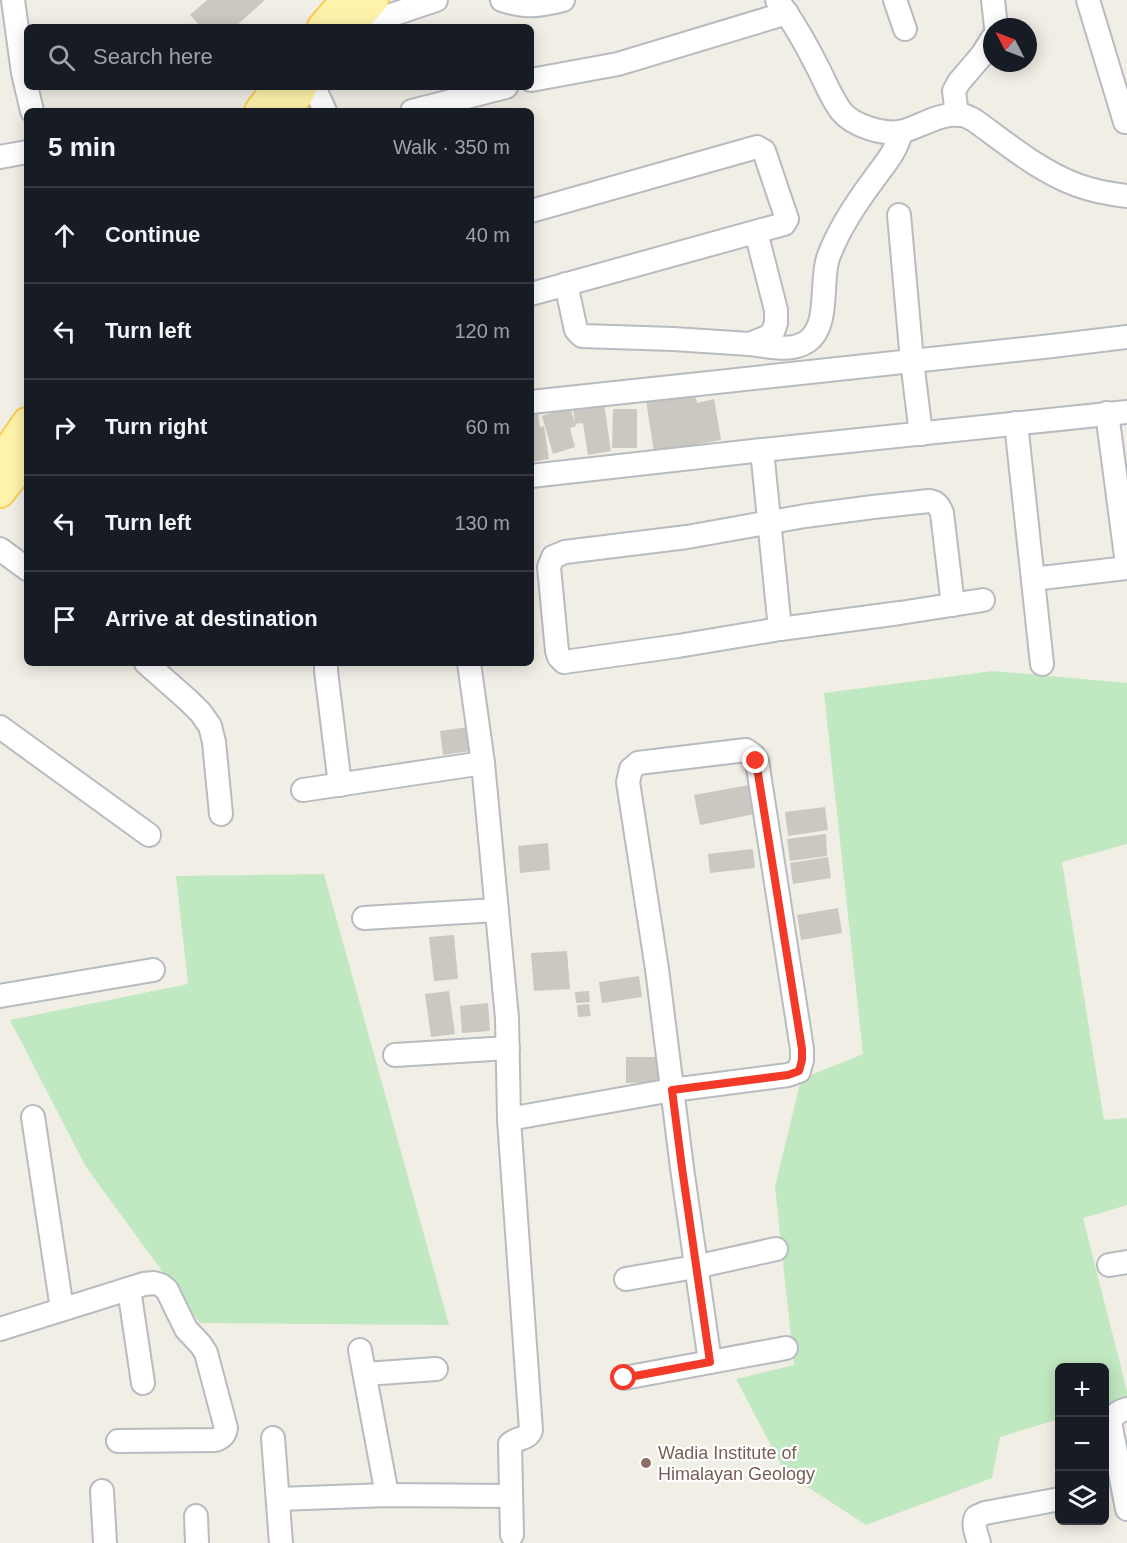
<!DOCTYPE html>
<meta charset="utf-8">
<style>
:root{--surface:#171b24;--page:#242831;--text:#f1f3f6;--muted:#9ea1a6;--line:#363941}
body{margin:0;font-family:Arial,sans-serif;background:var(--page);color:var(--text)}
.controls{position:absolute;right:18px;bottom:18px;display:grid;overflow:hidden;border-radius:9px;box-shadow:0 3px 15px #0003}
.controls button{width:54px;height:54px;display:grid;place-items:center;padding:0;border:0;border-bottom:2px solid var(--line);background:var(--surface);color:var(--text);font:30px sans-serif}
.compass{position:absolute;left:983px;top:18px;width:54px;height:54px;border-radius:50%;background:var(--surface);box-shadow:0 3px 15px #0003;rotate:312deg}
.stop{position:absolute;width:18px;height:18px;margin:-14px;border:4px solid #f33a28;border-radius:50%;background:#fff}
.stop.end{background:#f33a28;border-color:#fff;box-shadow:0 2px 6px #0008}
.list{margin:0;padding:0;list-style:none}
h2{display:flex;justify-content:space-between;align-items:center;height:78px;margin:0;padding:0 24px;font-size:26px}
h2 small{font-size:20px;font-weight:400;color:var(--muted)}
.list li{display:grid;grid-template-columns:39px 1fr auto;gap:18px;align-items:center;box-sizing:border-box;height:96px;padding:0 24px;border-top:2px solid var(--line)}
.list b{display:block;font-size:22px;white-space:nowrap}
.list em{font-size:20px;font-style:normal;color:var(--muted)}
.icon{flex:none;width:33px;height:33px;fill:none;stroke:currentColor;stroke-width:2;stroke-linecap:round;stroke-linejoin:round}
.map{position:relative;flex:none;width:1127px;height:1543px;overflow:hidden}
.search{position:absolute;background:var(--surface);box-shadow:0 3px 15px #0003;left:24px;top:24px;width:510px;height:66px;display:flex;align-items:center;gap:15px;box-sizing:border-box;padding:0 21px;border-radius:9px;color:var(--muted);font-size:22px}
.panel{position:absolute;background:var(--surface);box-shadow:0 3px 15px #0003;left:24px;top:108px;width:510px;height:558px;border-radius:9px}
.map>svg:first-child{display:block}
.green{fill:#c1e9c1}
.building{fill:#cbc8c2}
.lines{fill:none;stroke-linecap:round;stroke-linejoin:round}
.minor-casing{stroke:#b8bbc0;stroke-width:26}
.major-casing{stroke:#f9cd55;stroke-width:32}
.minor{stroke:#fff;stroke-width:22}
.major{stroke:#fff2ab;stroke-width:28}
.route{stroke:#f33a28;stroke-width:8}
.education-dot{fill:#8d6e63;stroke:#fff;stroke-width:2}
.labels{text-anchor:middle;dominant-baseline:central;stroke-width:4.5;stroke-linejoin:round;paint-order:stroke}
.education-label{font-size:18px;fill:#785e54;stroke:#fff;text-anchor:start}
</style>
<div class="map">
<svg width="1127" height="1543" viewBox="0 0 1127 1543">
<rect width="100%" height="100%" fill="#f0eee5"/>
<!-- green -->
<g class="green">
<polygon points="993,671 1127,683 1127,844 1062,862 1104,1120 1127,1118 1127,1205 1083,1218 1127,1391 1127,1399 1105,1406 1104,1368 1060,1368 1059,1419 1000,1437 992,1478 866,1525 785,1472 736,1379 794,1365 775,1187 801,1079 863,1054 824,693"/>
<polygon points="324,874 449,1325 200,1323 86,1167 10,1020 188,984 176,876"/>
</g>
<!-- building -->
<g class="building">
<polygon points="207,0 265,0 235,27 201,27 190,15"/>
<polygon points="695,393 697,403 714,399 721,440 654,452 646,401"/>
<polygon points="604,403 611,451 588,455 583,423 575,424 573,408"/>
<polygon points="570,407 576,426 570,428 575,447 553,454 542,416"/>
<polygon points="613,409 637,409 637,448 612,448"/>
<polygon points="538,414 540,427 544,426 549,459 531,462 531,415"/>
<polygon points="468,727 471,751 443,755 440,731"/>
<polygon points="749,785 755,814 700,825 694,795"/>
<polygon points="825,807 828,830 788,836 785,812"/>
<polygon points="826,834 827,856 790,861 787,839"/>
<polygon points="548,843 550,870 520,873 518,846"/>
<polygon points="753,849 755,868 710,873 708,854"/>
<polygon points="828,857 831,878 793,884 790,863"/>
<polygon points="838,908 842,933 801,940 797,915"/>
<polygon points="454,935 458,979 434,981 429,937"/>
<polygon points="567,951 570,989 534,991 531,953"/>
<polygon points="639,976 642,997 602,1003 599,982"/>
<polygon points="449,991 455,1034 431,1037 425,994"/>
<polygon points="589,991 590,1002 576,1003 575,992"/>
<polygon points="488,1003 490,1031 462,1033 460,1006"/>
<polygon points="589,1004 591,1016 578,1017 577,1005"/>
<polygon points="626,1057 659,1057 660,1082 626,1083"/>
</g>
<g class="lines">
<defs>
<g id="minor">
<polyline points="13,0 23,73 32,111"/>
<path d="M502 0C527 8 538 6 563 0"/>
<path d="M777 0C794 22 807 46 819 70 826 84 832 99 841 111 853 126 885 136 904 131 921 126 942 112 961 115 965 115 970 118 974 120 1006 143 1039 171 1077 185 1093 191 1110 194 1127 196"/>
<polyline points="895,0 905,29"/>
<polyline points="993,0 996,27"/>
<polyline points="1088,0 1125,122"/>
<polyline points="356,27 436,0"/>
<polyline points="531,80 618,64 787,13"/>
<polyline points="314,87 325,111"/>
<polyline points="412,111 506,87"/>
<polyline points="957,115 954,91 959,82 982,55 992,39"/>
<polyline points="0,157 27,152"/>
<polyline points="531,211 757,147 764,151 787,219 784,224 531,294"/>
<polyline points="899,215 912,361 921,434"/>
<polyline points="566,284 576,330 582,336 673,339 750,344 767,337 773,332 776,323 776,310 756,232"/>
<path d="M750 344C769 346 791 353 808 341 830 324 820 283 828 258 838 230 856 203 874 179 886 162 896 152 901 132"/>
<polyline points="531,402 1052,346 1127,337"/>
<polyline points="1107,413 1127,564"/>
<polyline points="1016,423 1042,664"/>
<polyline points="762,450 780,629"/>
<polyline points="531,476 762,450 1127,412"/>
<polyline points="0,549 27,569"/>
<polyline points="1033,579 1127,568"/>
<path d="M953 605 942 513C939 506 937 502 929 501L873 507 805 516 687 537 565 552 553 557 549 567 557 651 559 657 564 662 678 646 780 629 900 613 983 600"/>
<polyline points="146,663 189,701 201,713 210,726 214,742 221,814"/>
<polyline points="326,663 326,671 340,785"/>
<path d="M469 663 483 763 507 1018 509 1119 531 1430C528 1440 517 1437 510 1444L512 1535"/>
<polyline points="0,727 149,835"/>
<polyline points="303,790 483,763"/>
<polyline points="364,918 497,910"/>
<polyline points="0,996 153,970"/>
<polyline points="395,1055 508,1048"/>
<polyline points="33,1117 62,1309"/>
<polyline points="509,1119 672,1090 788,1075 799,1071 802,1060 802,1049 757,761 753,755 746,750 638,763 631,769 628,782 657,969 682,1168 710,1362"/>
<polyline points="1109,1265 1127,1262"/>
<polyline points="626,1279 695,1267 776,1249"/>
<polyline points="129,1289 143,1383"/>
<path d="M0 1329 144 1284 154 1283 161 1285 167 1290 186 1329 201 1345 206 1353 226 1428C225 1435 222 1438 215 1440L118 1441"/>
<polyline points="360,1350 387,1495"/>
<polyline points="365,1374 436,1369"/>
<polyline points="624,1378 786,1348"/>
<path d="M1127 1409C1119 1411 1114 1414 1110 1422L1127 1509"/>
<polyline points="273,1438 281,1543"/>
<polyline points="102,1491 105,1543"/>
<polyline points="279,1499 387,1495 511,1496"/>
<polyline points="196,1516 197,1543"/>
<path d="M979 1543C977 1535 972 1525 976 1517L985 1513 1060 1499"/>
</g>
<g id="major">
<polyline points="322,27 345,0"/>
<polyline points="350,27 374,0"/>
<polyline points="259,111 277,87"/>
<polyline points="288,111 303,87"/>
<polyline points="0,461 27,422"/>
<polyline points="0,493 27,459"/>
</g>
</defs>
<!-- minor casing -->
<use href="#minor" class="minor-casing"/>
<!-- major casing -->
<use href="#major" class="major-casing"/>
<!-- minor -->
<use href="#minor" class="minor"/>
<!-- major -->
<use href="#major" class="major"/>
</g>
<g class="lines">
<!-- route -->
<polyline class="route" points="624,1378 710,1362 682,1168 672,1090 788,1075 799,1071 802,1060 802,1049 756,761"/>
</g>
<!-- markers -->
<circle class="education-dot" cx="646" cy="1463" r="6"/>
<g class="labels">
<!-- education labels -->
<g class="education-label">
<text x="658" y="1453">Wadia Institute of<tspan x="658" dy="21">Himalayan Geology</tspan></text>
</g>
</g>
</svg>
<div class="controls">
<button>+</button>
<button>−</button>
<button><svg class="icon" aria-label="layers" viewBox="0 0 24 24"><path d="M12 4l9 5-9 5-9-5zM3 14l9 5 9-5"/></svg></button>
</div>
<svg class="compass" viewBox="-18 -18 36 36"><path d="M0-13l5 13h-10z" fill="#e53935"/><path d="M0 13l5-13h-10z" fill="#9ea1a6"/></svg>
<div class="stop" style="left:624px;top:1378px"></div>
<div class="stop end" style="left:756px;top:761px"></div>
<div class="search"><svg class="icon" aria-label="search" viewBox="0 0 24 24"><circle cx="10" cy="10" r="6"/><path d="M15 15l6 6"/></svg>Search here</div>
<section class="panel">
<h2>5 min<small>Walk · 350 m</small></h2>
<ul class="list">
<li><svg class="icon" aria-label="ahead" viewBox="0 0 24 24"><path d="M12 20V5M6 11l6-6 6 6"/></svg><div><b>Continue</b></div><em>40 m</em></li>
<li><svg class="icon" aria-label="left" viewBox="0 0 24 24"><path d="M17 20v-9H6M10 6l-5 5 5 5"/></svg><div><b>Turn left</b></div><em>120 m</em></li>
<li><svg class="icon" aria-label="right" viewBox="0 0 24 24"><path d="M7 20v-9h11M14 6l5 5-5 5"/></svg><div><b>Turn right</b></div><em>60 m</em></li>
<li><svg class="icon" aria-label="left" viewBox="0 0 24 24"><path d="M17 20v-9H6M10 6l-5 5 5 5"/></svg><div><b>Turn left</b></div><em>130 m</em></li>
<li><svg class="icon" aria-label="arrive" viewBox="0 0 24 24"><path d="M6 21V4h12l-3 4 3 4H6"/></svg><div><b>Arrive at destination</b></div></li>
</ul>
</section>
</div>
